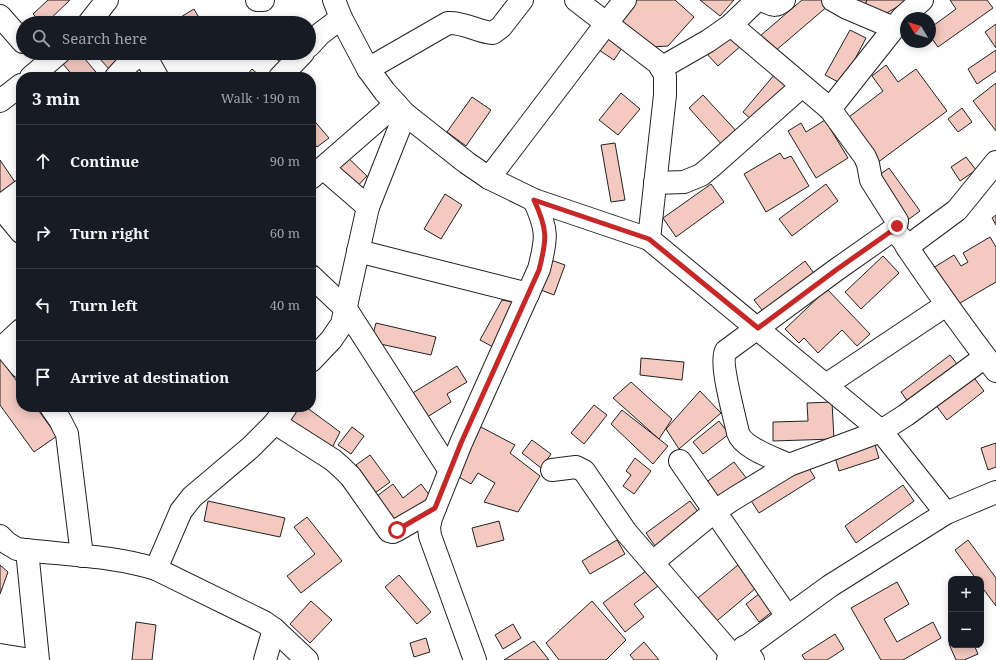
<!DOCTYPE html>
<meta charset="utf-8">
<style>
:root{--surface:#171b24;--page:#20242c;--text:#f1f3f6;--muted:#9ea1a6;--line:#363941}
body{margin:0;font-family:"Noto Serif",serif;background:var(--page);color:var(--text)}
.controls{position:absolute;right:12px;bottom:12px;display:grid;overflow:hidden;border-radius:8px;box-shadow:0 2px 10px #0003}
.controls button{width:36px;height:36px;display:grid;place-items:center;padding:0;border:0;border-bottom:1px solid var(--line);background:var(--surface);color:var(--text);font:20px sans-serif}
.compass{position:absolute;left:900px;top:12px;width:36px;height:36px;border-radius:50%;background:var(--surface);box-shadow:0 2px 10px #0003;rotate:308deg}
.stop{position:absolute;width:12px;height:12px;margin:-9px;border:3px solid #c62828;border-radius:50%;background:#fff}
.stop.end{background:#c62828;border-color:#fff;box-shadow:0 1px 4px #0008}
.list{margin:0;padding:0;list-style:none}
h2{display:flex;justify-content:space-between;align-items:center;height:52px;margin:0;padding:0 16px;font-size:17px}
h2 small{font-size:13px;font-weight:400;color:var(--muted)}
.list li{display:grid;grid-template-columns:26px 1fr auto;gap:12px;align-items:center;box-sizing:border-box;height:72px;padding:0 16px;border-top:1px solid var(--line)}
.list b{display:block;font-size:15px;white-space:nowrap}
.list em{font-size:13px;font-style:normal;color:var(--muted)}
.icon{flex:none;width:22px;height:22px;fill:none;stroke:currentColor;stroke-width:2;stroke-linecap:round;stroke-linejoin:round}
.map{position:relative;flex:none;width:996px;height:660px;overflow:hidden}
.search{position:absolute;background:var(--surface);box-shadow:0 2px 10px #0003;left:16px;top:16px;width:300px;height:44px;display:flex;align-items:center;gap:10px;box-sizing:border-box;padding:0 14px;border-radius:22px;color:var(--muted);font-size:15px}
.panel{position:absolute;background:var(--surface);box-shadow:0 2px 10px #0003;left:16px;top:72px;width:300px;height:340px;border-radius:16px}
.map>svg:first-child{display:block}
.building{fill:#f3c9c0;stroke:#222}
.lines{fill:none;stroke-linecap:round;stroke-linejoin:round}
.minor-casing{stroke:#222;stroke-width:24}
.tertiary-casing{stroke:#222;stroke-width:24}
.minor{stroke:#fff;stroke-width:22}
.tertiary{stroke:#fff;stroke-width:22}
.route{stroke:#c62828;stroke-width:5}
</style>
<div class="map">
<svg width="996" height="660" viewBox="0 0 996 660">
<rect width="100%" height="100%" fill="#fff"/>
<!-- building -->
<g class="building">
<polygon points="48,0 70,0 46,23 42,23 33,14"/>
<polygon points="635,0 675,0 694,17 668,46 649,47 618,19"/>
<polygon points="700,0 734,0 720,16"/>
<polygon points="802,0 826,0 829,5 774,52 760,36"/>
<polygon points="852,0 867,0 865,5"/>
<polygon points="867,0 909,0 885,14 865,5"/>
<polygon points="950,0 987,0 993,8 938,47 930,36 930,28 956,9"/>
<polygon points="194,9 202,23 171,23"/>
<polygon points="996,24 996,48 985,32"/>
<polygon points="850,30 866,38 842,84 825,75"/>
<polygon points="730,32 742,45 718,66 706,53"/>
<polygon points="606,33 624,45 614,60 596,48"/>
<polygon points="996,50 996,71 977,84 968,69"/>
<polygon points="63,53 80,53 100,77 74,77 57,57"/>
<polygon points="105,53 129,53 110,70 99,58"/>
<polygon points="273,53 292,53 282,64 272,55"/>
<polygon points="886,65 898,82 916,69 947,111 877,163 845,120 883,91 872,76"/>
<polygon points="252,69 261,77 245,77"/>
<polygon points="774,75 786,85 754,122 743,112"/>
<polygon points="996,83 996,131 973,101"/>
<polygon points="621,93 640,109 618,135 599,120"/>
<polygon points="703,95 739,134 724,147 689,108"/>
<polygon points="472,97 491,110 466,146 447,132"/>
<polygon points="962,108 972,122 958,132 948,119"/>
<polygon points="311,117 329,138 317,147 311,140"/>
<polygon points="825,120 848,158 816,178 788,131 801,123 806,132"/>
<polygon points="615,143 625,200 611,202 601,145"/>
<polygon points="342,152 367,176 353,191 328,168"/>
<polygon points="780,153 784,159 791,156 809,186 766,212 744,174"/>
<polygon points="966,157 976,170 960,181 951,167"/>
<polygon points="0,160 17,185 0,194"/>
<polygon points="889,168 920,211 905,222 874,179"/>
<polygon points="711,184 724,202 676,237 663,218"/>
<polygon points="826,184 838,201 792,236 779,219"/>
<polygon points="445,194 462,205 441,239 424,229"/>
<polygon points="996,215 996,225 992,218"/>
<polygon points="990,237 996,247 996,282 955,306 933,268 954,255 961,266 968,262 963,253"/>
<polygon points="883,256 899,273 861,309 845,292"/>
<polygon points="551,260 565,265 554,295 541,290"/>
<polygon points="805,261 816,276 766,315 754,300"/>
<polygon points="827,289 870,334 857,346 842,330 818,353 804,338 799,343 785,329"/>
<polygon points="502,300 517,303 493,347 480,340"/>
<polygon points="376,323 436,337 431,355 371,342"/>
<polygon points="950,355 961,369 911,406 901,392"/>
<polygon points="0,358 21,387 21,407 36,407 57,436 34,452 0,405"/>
<polygon points="641,358 684,362 682,380 640,375"/>
<polygon points="457,366 467,382 447,394 451,402 421,421 406,397"/>
<polygon points="972,375 984,391 947,420 935,404"/>
<polygon points="631,382 672,419 659,439 613,398"/>
<polygon points="700,391 721,413 679,449 666,429"/>
<polygon points="832,402 834,439 773,441 773,422 808,421 807,403"/>
<polygon points="594,405 607,415 584,444 571,433"/>
<polygon points="255,407 281,407 280,411"/>
<polygon points="293,407 306,407 340,432 332,448 287,418"/>
<polygon points="622,410 668,446 653,464 611,424"/>
<polygon points="719,421 729,434 703,454 693,442"/>
<polygon points="479,426 515,445 510,453 540,476 518,512 484,502 495,483 478,473 471,484 452,473"/>
<polygon points="352,427 364,436 351,454 338,445"/>
<polygon points="532,440 551,454 541,468 522,453"/>
<polygon points="996,443 996,467 988,470 981,448"/>
<polygon points="875,445 879,458 839,471 835,457"/>
<polygon points="370,455 390,482 375,493 356,465"/>
<polygon points="635,458 651,471 634,494 623,486 631,475 626,471"/>
<polygon points="734,462 747,479 718,501 705,483"/>
<polygon points="807,465 815,478 759,513 750,499"/>
<polygon points="393,484 403,498 421,484 431,497 396,523 377,496"/>
<polygon points="903,485 914,501 856,543 845,526"/>
<polygon points="208,501 285,518 280,537 204,521"/>
<polygon points="690,501 699,513 655,546 646,533"/>
<polygon points="307,517 342,561 301,593 287,576 315,554 294,527"/>
<polygon points="499,521 504,540 477,547 472,528"/>
<polygon points="617,540 625,554 590,574 582,561"/>
<polygon points="968,540 996,578 996,606 981,586 981,579 976,579 955,550"/>
<polygon points="0,565 8,572 0,594"/>
<polygon points="738,565 756,588 712,625 693,602"/>
<polygon points="646,571 658,586 634,604 644,617 625,632 603,603"/>
<polygon points="399,575 431,612 417,624 385,587"/>
<polygon points="897,582 909,604 884,619 897,642 933,622 941,638 903,660 881,660 851,608"/>
<polygon points="759,594 773,611 759,622 746,604"/>
<polygon points="311,601 332,620 310,643 290,624"/>
<polygon points="592,601 626,640 606,660 559,660 546,643"/>
<polygon points="136,622 156,625 152,660 132,660"/>
<polygon points="513,624 521,638 503,649 495,635"/>
<polygon points="835,634 844,649 827,660 805,660 802,655"/>
<polygon points="426,638 430,652 414,657 410,643"/>
<polygon points="534,641 549,660 504,660"/>
<polygon points="644,642 659,660 634,660 630,655"/>
<polygon points="951,643 951,645 974,645 978,654 964,660 956,660 949,644"/>
</g>
<g class="lines">
<defs>
<g id="minor">
<polyline points="257,0 263,0"/>
<polyline points="334,0 341,18 368,69 385,92 405,114 467,163 489,178 534,200 649,239 881,431 946,513"/>
<polyline points="576,0 658,63 664,72 665,77 665,95 649,239"/>
<polyline points="833,0 847,8 894,28"/>
<polyline points="0,16 23,42"/>
<polyline points="89,23 107,0"/>
<polyline points="731,25 830,109 865,157 868,164 871,180 897,221 895,233"/>
<polyline points="309,46 320,34 341,18"/>
<path d="M661 68 708 41 731 25 757 0C771 0 771 11 784 0"/>
<path d="M368 69 448 23C464 22 478 32 493 33L501 27 522 0"/>
<polyline points="31,77 59,53"/>
<path d="M116 77C123 70 131 58 141 56L148 61 157 77"/>
<polyline points="280,77 303,53"/>
<polyline points="0,101 21,85"/>
<polyline points="830,109 902,18 922,0"/>
<polyline points="323,168 368,207"/>
<polyline points="311,178 396,104"/>
<polyline points="489,178 606,24 625,0"/>
<polyline points="655,183 684,182 701,175 712,166 802,86"/>
<polyline points="0,204 7,215 21,232"/>
<polyline points="1,206 21,191"/>
<polyline points="907,247 957,210 996,162"/>
<polyline points="358,251 528,294"/>
<polyline points="311,276 346,309 450,471"/>
<polyline points="3,345 21,367"/>
<polyline points="0,346 6,344 21,330"/>
<polyline points="311,361 331,340 342,324 368,207 405,114"/>
<polyline points="826,385 946,305"/>
<polyline points="51,407 60,420 67,434 82,556"/>
<polyline points="275,423 333,460 342,468 351,477 389,531 393,532 397,530 435,508"/>
<polyline points="680,461 787,616"/>
<path d="M789 465C774 458 743 448 738 433 735 418 719 362 726 351L836 270 890 232C898 231 905 243 909 250 937 291 966 332 996 371"/>
<polyline points="552,470 576,467 584,471 626,532 733,656"/>
<path d="M0 536 7 543 17 549C63 555 111 555 156 569L264 622 274 629 307 660"/>
<polyline points="27,550 38,660"/>
<polyline points="653,562 715,511 735,498 789,465 881,431 906,415 985,357"/>
<polyline points="156,569 181,511 192,497 250,448 275,423 286,407"/>
<polyline points="744,647 753,660"/>
<polyline points="0,655 31,660"/>
<polyline points="265,660 274,629"/>
<path d="M475 660 430 536 429 527 431 518 461 443 539 269C547 238 548 230 534 200"/>
</g>
<polyline id="tertiary" points="728,660 830,586 946,513 996,492"/>
</defs>
<!-- minor casing -->
<use href="#minor" class="minor-casing"/>
<!-- tertiary casing -->
<use href="#tertiary" class="tertiary-casing"/>
<!-- minor -->
<use href="#minor" class="minor"/>
<!-- tertiary -->
<use href="#tertiary" class="tertiary"/>
</g>
<g class="lines">
<!-- route -->
<path class="route" d="M397 530 435 508 461 443 539 270C547 239 548 230 534 200L649 239 758 328 836 270 890 232H895L897 226"/>
</g>
</svg>
<div class="controls">
<button>+</button>
<button>−</button>
</div>
<svg class="compass" viewBox="-18 -18 36 36"><path d="M0-13l5 13h-10z" fill="#e53935"/><path d="M0 13l5-13h-10z" fill="#9ea1a6"/></svg>
<div class="stop" style="left:397px;top:530px"></div>
<div class="stop end" style="left:897px;top:226px"></div>
<div class="search"><svg class="icon" aria-label="search" viewBox="0 0 24 24"><circle cx="10" cy="10" r="6"/><path d="M15 15l6 6"/></svg>Search here</div>
<section class="panel">
<h2>3 min<small>Walk · 190 m</small></h2>
<ul class="list">
<li><svg class="icon" aria-label="ahead" viewBox="0 0 24 24"><path d="M12 20V5M6 11l6-6 6 6"/></svg><div><b>Continue</b></div><em>90 m</em></li>
<li><svg class="icon" aria-label="right" viewBox="0 0 24 24"><path d="M7 20v-9h11M14 6l5 5-5 5"/></svg><div><b>Turn right</b></div><em>60 m</em></li>
<li><svg class="icon" aria-label="left" viewBox="0 0 24 24"><path d="M17 20v-9H6M10 6l-5 5 5 5"/></svg><div><b>Turn left</b></div><em>40 m</em></li>
<li><svg class="icon" aria-label="arrive" viewBox="0 0 24 24"><path d="M6 21V4h12l-3 4 3 4H6"/></svg><div><b>Arrive at destination</b></div></li>
</ul>
</section>
</div>
